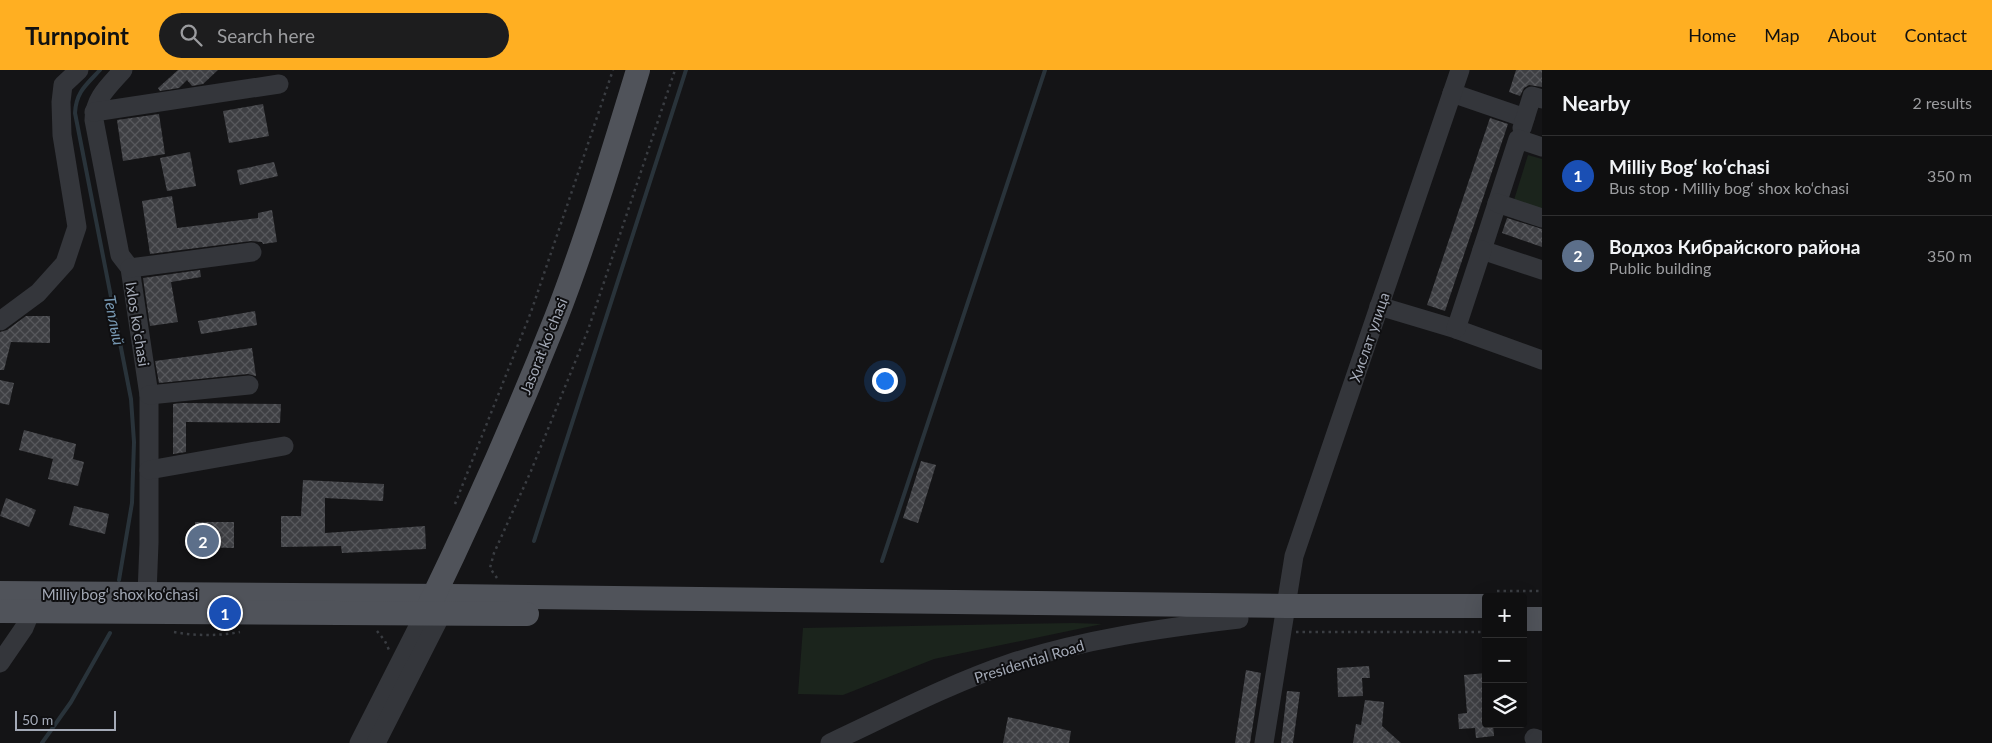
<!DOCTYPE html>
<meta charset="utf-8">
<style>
:root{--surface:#0f0f10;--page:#1d1d1e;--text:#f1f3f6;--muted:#9b9c9f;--line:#2f2f30;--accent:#ffaf22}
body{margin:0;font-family:Lato,sans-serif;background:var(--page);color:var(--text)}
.controls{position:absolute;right:15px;bottom:15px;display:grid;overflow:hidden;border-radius:5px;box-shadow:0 5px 20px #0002}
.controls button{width:45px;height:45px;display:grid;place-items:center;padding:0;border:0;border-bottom:1px solid var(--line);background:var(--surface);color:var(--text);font:25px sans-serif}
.scale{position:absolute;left:15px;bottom:12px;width:101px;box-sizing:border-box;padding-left:5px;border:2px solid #a4aab7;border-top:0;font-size:14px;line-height:18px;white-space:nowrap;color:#a4aab7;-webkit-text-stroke:4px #0f0f11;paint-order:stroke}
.you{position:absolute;left:884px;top:310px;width:18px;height:18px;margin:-12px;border:4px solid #fff;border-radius:50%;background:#1a73e8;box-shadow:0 0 0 8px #1a73e833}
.badge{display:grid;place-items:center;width:32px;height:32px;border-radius:50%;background:var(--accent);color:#fff;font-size:16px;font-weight:700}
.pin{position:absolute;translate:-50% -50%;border:2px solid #fff;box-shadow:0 1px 5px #0006}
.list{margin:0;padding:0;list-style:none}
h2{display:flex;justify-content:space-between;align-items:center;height:65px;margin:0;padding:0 20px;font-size:21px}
h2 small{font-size:16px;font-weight:400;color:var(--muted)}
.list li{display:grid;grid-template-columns:32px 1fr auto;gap:15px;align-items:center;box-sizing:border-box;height:80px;padding:0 20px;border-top:1px solid var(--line)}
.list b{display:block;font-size:19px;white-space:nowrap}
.list p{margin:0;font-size:16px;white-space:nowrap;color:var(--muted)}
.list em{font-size:16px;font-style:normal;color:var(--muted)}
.icon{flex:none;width:28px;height:28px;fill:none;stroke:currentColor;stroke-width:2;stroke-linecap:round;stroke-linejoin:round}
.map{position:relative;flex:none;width:1542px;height:673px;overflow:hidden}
header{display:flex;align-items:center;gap:30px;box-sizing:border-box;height:70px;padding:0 25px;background:var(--accent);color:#111}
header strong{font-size:24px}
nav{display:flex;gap:28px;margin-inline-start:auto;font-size:18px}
.search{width:350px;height:45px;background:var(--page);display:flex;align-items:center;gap:12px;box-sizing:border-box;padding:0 18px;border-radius:28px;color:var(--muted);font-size:19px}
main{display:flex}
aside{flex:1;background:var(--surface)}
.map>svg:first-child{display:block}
.grass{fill:#1b241c}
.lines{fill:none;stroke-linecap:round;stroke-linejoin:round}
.stream{stroke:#29333a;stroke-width:4}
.building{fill:url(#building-cross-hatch)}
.path{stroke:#3a3d42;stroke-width:2.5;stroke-dasharray:2.5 4;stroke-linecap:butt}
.minor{stroke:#34363b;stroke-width:19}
.major{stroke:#50535a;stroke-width:24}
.labels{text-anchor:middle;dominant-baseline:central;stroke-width:4;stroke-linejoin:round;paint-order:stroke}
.street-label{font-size:15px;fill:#a4aab7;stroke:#0f0f11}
.water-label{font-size:16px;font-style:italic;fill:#789ab5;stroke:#0f0f11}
</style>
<header>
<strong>Turnpoint</strong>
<div class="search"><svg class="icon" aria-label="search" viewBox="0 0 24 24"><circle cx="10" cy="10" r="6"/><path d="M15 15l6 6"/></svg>Search here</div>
<nav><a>Home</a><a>Map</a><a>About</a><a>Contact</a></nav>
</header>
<main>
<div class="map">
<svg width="1542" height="673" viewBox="0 0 1542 673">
<defs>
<pattern id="building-cross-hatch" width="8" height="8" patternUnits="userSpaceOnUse" patternTransform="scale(1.25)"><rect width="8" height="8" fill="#3e3f43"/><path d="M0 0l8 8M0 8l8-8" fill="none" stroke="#57585c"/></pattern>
</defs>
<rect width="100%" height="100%" fill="#141416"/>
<!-- grass -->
<g class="grass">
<polygon points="1528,85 1542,89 1542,139 1514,130"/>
<polygon points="1073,553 1102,554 934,589 843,625 798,624 803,558"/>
</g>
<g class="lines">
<!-- stream -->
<g class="stream">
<path d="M100 0C86 15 76 22 75 43L131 329 134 372 132 433 119 510"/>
<polyline points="534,471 686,0"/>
<polyline points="882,491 1045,0"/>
<polyline points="42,673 71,632 110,563"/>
</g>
</g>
<!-- building -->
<g class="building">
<polygon points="178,0 218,0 203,14 192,16 187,10 179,18 160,21 158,18"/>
<polygon points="1516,0 1542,0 1542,17 1529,15 1524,18 1520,26 1509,22"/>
<polygon points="263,34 269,66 229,73 223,41"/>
<polygon points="159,44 165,84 123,91 117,50"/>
<polygon points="1490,48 1508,54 1445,241 1427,235"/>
<polygon points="190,82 196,116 167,121 160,88"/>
<polygon points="274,92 278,106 240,115 237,100"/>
<polygon points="172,126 177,158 258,148 258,143 272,140 277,172 263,174 262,172 251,171 150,184 142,131"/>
<polygon points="1507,148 1542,159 1542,177 1502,163"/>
<polygon points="200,200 201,207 171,212 178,252 150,256 143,208"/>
<polygon points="255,241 257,255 201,264 198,251"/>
<polygon points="26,246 50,246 50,273 11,272 4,300 0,300 0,262 7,260"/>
<polygon points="252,278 256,306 248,304 159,313 155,291"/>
<polygon points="0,310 14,313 9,335 0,333"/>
<polygon points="181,333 281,334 280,353 186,352 186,382 173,384 173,334"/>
<polygon points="24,360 76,374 73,389 84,392 78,416 48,409 53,389 19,380"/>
<polygon points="921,391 936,395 918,453 903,448"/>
<polygon points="303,410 384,414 383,431 325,428 325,463 425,456 426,479 342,483 341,476 281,477 281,446 301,446"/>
<polygon points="6,428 36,440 29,457 0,446"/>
<polygon points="74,436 109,444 105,464 69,455"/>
<polygon points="195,452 234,452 234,478 195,477"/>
<polygon points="1369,596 1370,608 1362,608 1363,626 1338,627 1337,598"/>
<polygon points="1246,600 1261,603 1250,673 1235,673"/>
<polygon points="1486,603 1486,654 1493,654 1494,666 1476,668 1475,658 1459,659 1458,644 1467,643 1464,605"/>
<polygon points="1287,621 1300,622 1293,673 1281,673"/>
<polygon points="1365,630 1384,632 1382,656 1401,673 1353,673 1356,654 1361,655"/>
<polygon points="1008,647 1071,661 1069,673 1003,673"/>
</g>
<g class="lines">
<!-- path -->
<g class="path">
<polyline points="455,434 531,242 613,0"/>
<polyline points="497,508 490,498 494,483 531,401 588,260 675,0"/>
<polyline points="1497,521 1542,521"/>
<polyline points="377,561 385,571 389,580"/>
<path d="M174 562C196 566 218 566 240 562"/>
<polyline points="1296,562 1486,562"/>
</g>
<!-- minor -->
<g class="minor">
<path d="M123 0C110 15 94 28 94 50L120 185 130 198 149 325V473L147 524"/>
<polyline points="1452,23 1525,48"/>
<polyline points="94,42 279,14"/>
<polyline points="1522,58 1532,26 1542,29"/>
<polyline points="1542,77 1518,69 1482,180 1542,200"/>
<polyline points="1497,133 1542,148"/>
<polyline points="130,198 252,182"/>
<polyline points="1379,236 1456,259 1542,290"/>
<polyline points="0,251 38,223 65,193 77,157 62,65 61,32 63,15 79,0"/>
<polyline points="1456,259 1482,180"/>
<polyline points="149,325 249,315"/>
<polyline points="149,400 284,376"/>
<polyline points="0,593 24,558 31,541"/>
<polyline points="1534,668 1542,671"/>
<polyline points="359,673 425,543"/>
<polyline points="376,673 442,543"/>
<path d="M830 673C890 645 949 614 1011 593 1085 569 1162 558 1239 549"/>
<polyline points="1264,673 1294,486 1460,0"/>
</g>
<!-- major -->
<g class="major">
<polyline points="0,523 450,526 1287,536 1486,536"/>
<path d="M428 538C474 443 517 346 556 248 587 168 613 82 638 0"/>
<polyline points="0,541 527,544"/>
<polyline points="1523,549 1542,549"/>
</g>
</g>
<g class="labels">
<!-- street labels -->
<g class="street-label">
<text transform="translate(138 254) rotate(81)">Ixlos ko'chasi</text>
<text transform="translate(1369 267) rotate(-71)">Хислат улица</text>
<text transform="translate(543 276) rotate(-68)">Jasorat koʻchasi</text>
<text x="120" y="524">Milliy bog‘ shox ko‘chasi</text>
<text transform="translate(1029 591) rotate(-17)">Presidential Road</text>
</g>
<!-- water labels -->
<g class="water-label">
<text transform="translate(115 250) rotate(79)">Теплый</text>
</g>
</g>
</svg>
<div class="controls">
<button>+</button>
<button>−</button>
<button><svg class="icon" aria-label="layers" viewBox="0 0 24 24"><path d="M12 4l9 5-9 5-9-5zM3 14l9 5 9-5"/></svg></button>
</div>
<div class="scale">50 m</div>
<div class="you"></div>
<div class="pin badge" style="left:225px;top:543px;background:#1a4fb4">1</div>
<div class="pin badge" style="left:203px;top:471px;background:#5c6f8a">2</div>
</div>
<aside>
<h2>Nearby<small>2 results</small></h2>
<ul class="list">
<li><span class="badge" style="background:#1a4fb4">1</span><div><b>Milliy Bogʻ koʻchasi</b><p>Bus stop · Milliy bog‘ shox ko‘chasi</p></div><em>350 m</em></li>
<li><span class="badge" style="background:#5c6f8a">2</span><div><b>Водхоз Кибрайского района</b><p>Public building</p></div><em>350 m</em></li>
</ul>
</aside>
</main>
